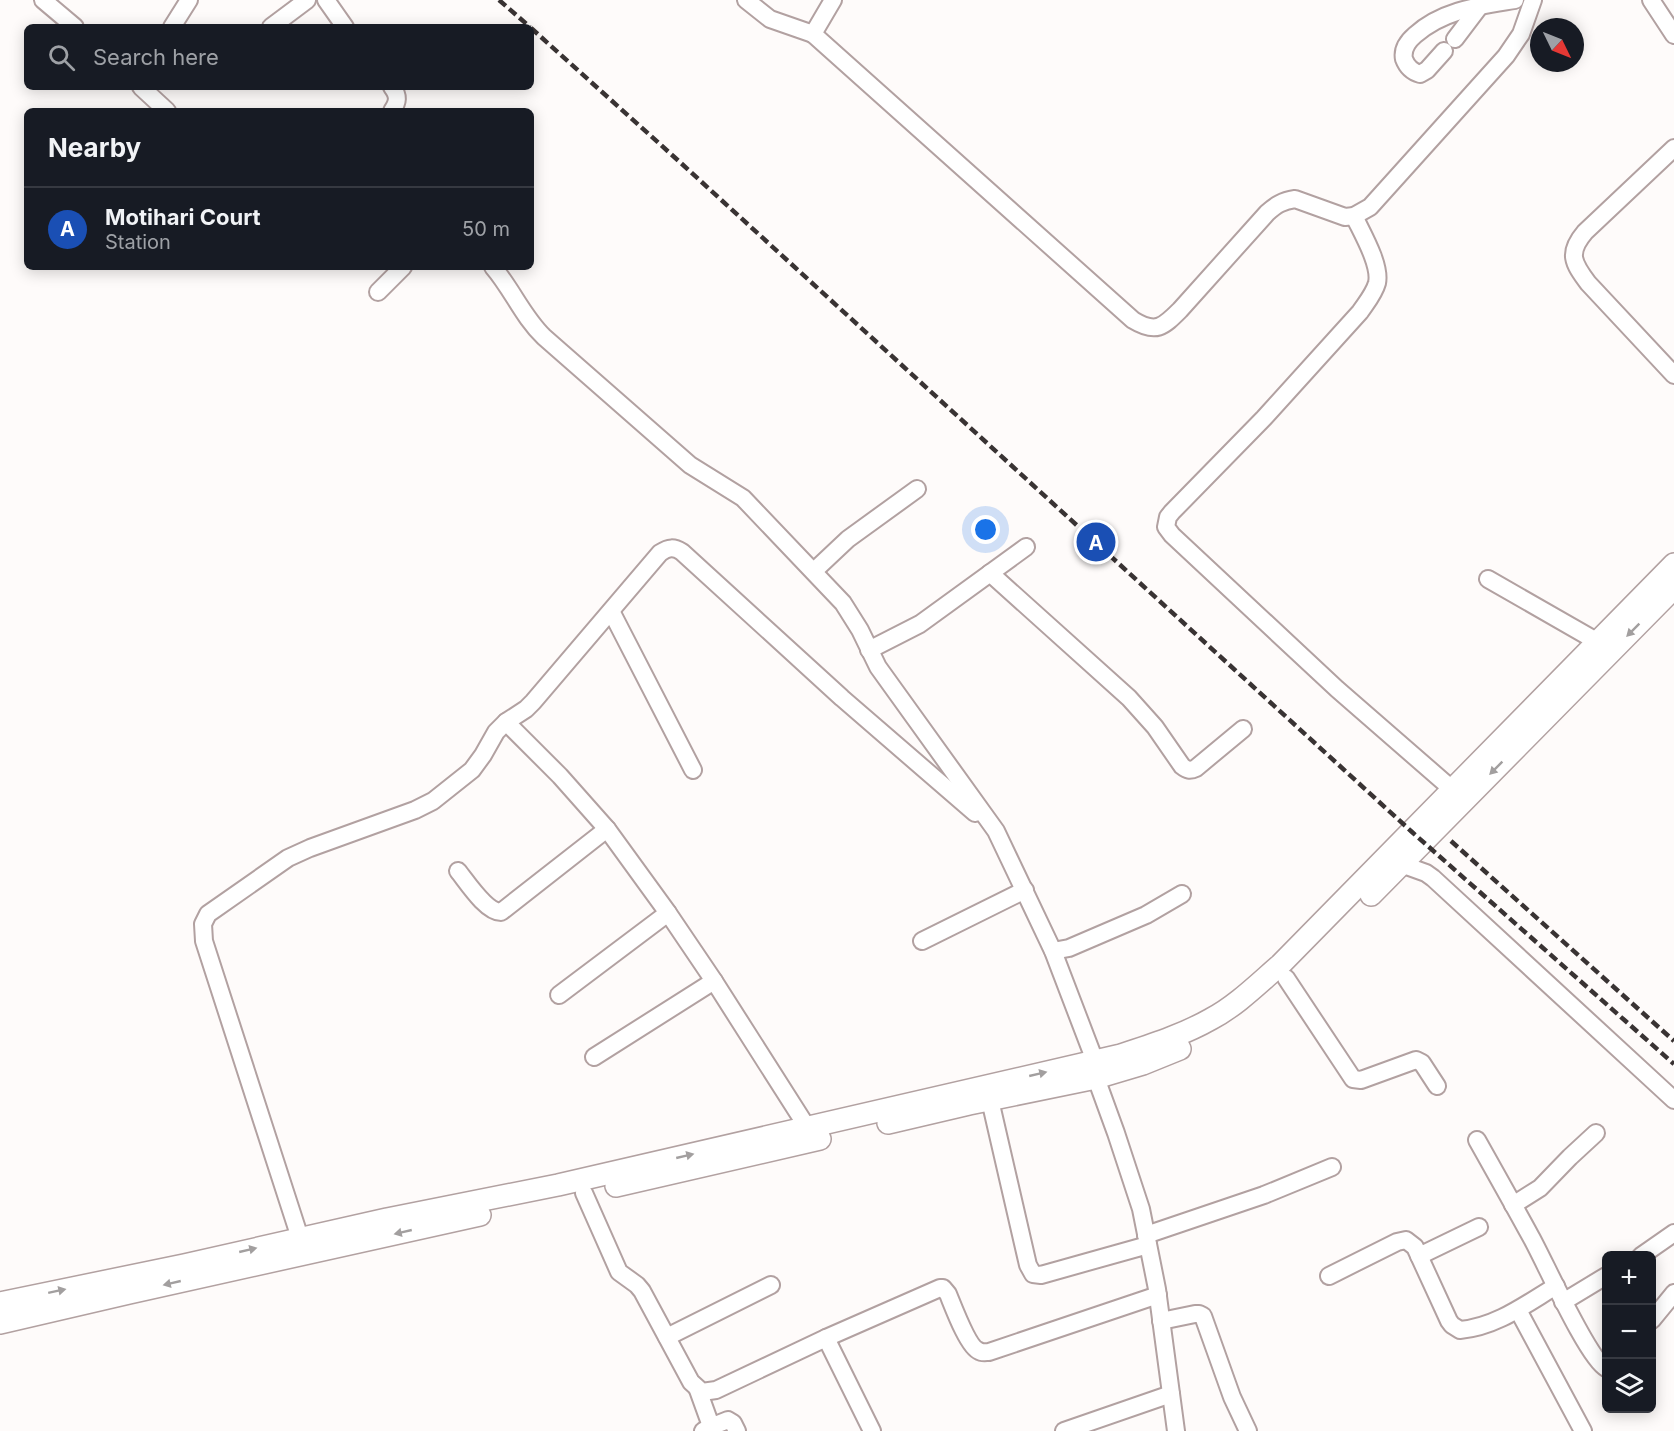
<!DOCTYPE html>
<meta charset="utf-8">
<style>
:root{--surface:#171b24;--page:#20242c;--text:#f1f3f6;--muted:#9ea1a6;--line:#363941;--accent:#8c9099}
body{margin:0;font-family:Inter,sans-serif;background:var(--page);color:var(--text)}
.controls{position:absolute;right:18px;bottom:18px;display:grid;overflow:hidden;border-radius:9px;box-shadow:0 3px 15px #0003}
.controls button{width:54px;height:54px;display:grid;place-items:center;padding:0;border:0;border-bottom:2px solid var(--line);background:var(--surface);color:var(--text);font:30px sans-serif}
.compass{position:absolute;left:1530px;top:18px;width:54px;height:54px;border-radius:50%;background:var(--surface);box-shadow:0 3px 15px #0003;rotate:133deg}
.you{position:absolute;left:986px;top:530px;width:21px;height:21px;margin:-15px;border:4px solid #fff;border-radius:50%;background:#1a73e8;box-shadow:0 0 0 9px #1a73e833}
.badge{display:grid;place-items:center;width:39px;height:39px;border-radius:50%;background:var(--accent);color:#fff;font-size:20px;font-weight:700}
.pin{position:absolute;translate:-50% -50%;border:3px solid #fff;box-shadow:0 2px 6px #0006}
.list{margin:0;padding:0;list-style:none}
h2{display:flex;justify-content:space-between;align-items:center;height:78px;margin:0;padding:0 24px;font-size:26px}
h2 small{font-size:20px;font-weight:400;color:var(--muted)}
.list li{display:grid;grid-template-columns:39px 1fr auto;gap:18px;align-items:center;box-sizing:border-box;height:84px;padding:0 24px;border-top:2px solid var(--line)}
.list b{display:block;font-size:22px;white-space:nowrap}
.list p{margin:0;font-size:20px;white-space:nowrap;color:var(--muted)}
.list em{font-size:20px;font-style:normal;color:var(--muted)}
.icon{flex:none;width:33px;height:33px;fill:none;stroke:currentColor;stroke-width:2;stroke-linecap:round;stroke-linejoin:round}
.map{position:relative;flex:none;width:1674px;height:1431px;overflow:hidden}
.search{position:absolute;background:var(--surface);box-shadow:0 3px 15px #0003;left:24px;top:24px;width:510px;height:66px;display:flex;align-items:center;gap:15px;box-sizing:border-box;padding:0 21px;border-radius:9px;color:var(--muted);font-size:22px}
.panel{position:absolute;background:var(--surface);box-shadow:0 3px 15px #0003;left:24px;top:108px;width:510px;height:162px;border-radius:9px}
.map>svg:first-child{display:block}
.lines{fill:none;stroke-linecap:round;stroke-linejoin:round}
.minor-casing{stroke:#b2a1a1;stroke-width:20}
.major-casing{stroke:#b2a1a1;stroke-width:24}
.minor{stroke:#fff;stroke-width:16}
.major{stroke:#fff;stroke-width:21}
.rail{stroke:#393333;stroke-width:4.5;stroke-dasharray:9 4.5;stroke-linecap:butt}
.oneway{fill:#a29f9f}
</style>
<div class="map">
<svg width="1674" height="1431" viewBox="0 0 1674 1431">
<rect width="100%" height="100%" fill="#fefbfa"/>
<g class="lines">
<defs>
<g id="minor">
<polyline points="43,0 75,27"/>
<polyline points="326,0 345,27"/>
<polyline points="746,0 770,19 813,34"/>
<path d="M833 0 813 34 1133 320C1156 334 1163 327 1180 310L1267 213C1276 205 1282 201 1295 199L1345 217 1354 216 1370 207 1506 56 1521 34 1533 0"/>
<polyline points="1651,0 1674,35"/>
<polyline points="172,27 189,0"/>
<polyline points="271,27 307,0"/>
<polyline points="1455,39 1480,6"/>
<path d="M1444 51 1427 70 1420 74C1413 72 1407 67 1404 59 1402 49 1408 41 1415 35 1443 10 1479 6 1515 0"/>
<polyline points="141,87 167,111"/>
<path d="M392 111C398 102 399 96 392 87"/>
<path d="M1674 148 1585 232C1567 253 1573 263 1588 283L1674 375"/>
<path d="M1354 216C1362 233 1381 265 1377 283 1374 294 1366 303 1360 312L1264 418 1172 512 1168 517 1166 527 1172 535 1337 689 1453 790"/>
<path d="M493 267C512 289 523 317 544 337L690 465 743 498 843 603 860 630 878 667 996 831 1053 951 1095 1061 1096 1078 1116 1133 1141 1209 1157 1289 1176 1431"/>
<polyline points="378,292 403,267"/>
<polyline points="814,571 848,539 917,489"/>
<path d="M990 573 1129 698 1155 727 1182 766C1187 770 1190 771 1196 768L1243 729"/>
<polyline points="1488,579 1598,642"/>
<polyline points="611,611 693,770"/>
<polyline points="869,650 920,624 1026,547"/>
<polyline points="506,722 560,776 607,829 668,913 714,981 807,1127"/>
<polyline points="1401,864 1426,873 1433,878 1674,1100"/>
<path d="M458 871C467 882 486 912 501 912L607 829"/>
<polyline points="922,941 1025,890"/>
<polyline points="1053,951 1069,948 1146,915 1182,894"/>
<polyline points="1286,978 1353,1079 1361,1080 1416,1060 1422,1063 1437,1086"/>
<polyline points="559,995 668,913"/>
<polyline points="594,1057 714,981"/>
<polyline points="990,1100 1028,1265 1033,1274 1041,1275 1148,1245"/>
<path d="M1477 1140C1495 1172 1513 1204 1531 1237 1544 1260 1588 1359 1606 1368"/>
<path d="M584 1193 619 1272 637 1285 642 1291 691 1382 702 1392 716 1390 826 1338 940 1288H943L948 1294C953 1306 968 1347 979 1351 982 1353 986 1352 989 1352L1158 1295"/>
<polyline points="1513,1205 1540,1188 1570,1157 1596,1133"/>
<polyline points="1146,1235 1264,1195 1332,1167"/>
<path d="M300 1238 204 941 203 924 208 914 288 858 310 848 415 810 433 801 472 770 483 755 496 732 506 722 526 709 533 702 660 553C669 547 674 547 682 552L842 698 975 813"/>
<polyline points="1419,1256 1479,1227"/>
<polyline points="1641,1256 1674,1233"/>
<path d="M1329 1276 1397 1242 1406 1240 1415 1247 1449 1321 1452 1325 1460 1330C1496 1327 1526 1304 1556 1286"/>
<polyline points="1563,1302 1606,1276"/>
<polyline points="1518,1310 1583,1431"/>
<polyline points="1652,1320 1674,1293"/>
<polyline points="1161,1321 1195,1314 1199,1314 1203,1316 1232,1397 1248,1431"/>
<polyline points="667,1337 771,1285"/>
<polyline points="826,1338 872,1431"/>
<polyline points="698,1390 711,1426"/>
<polyline points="703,1431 708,1428 728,1420 733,1423 737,1431"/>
<polyline points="1064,1431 1171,1394"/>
</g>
<g id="major">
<polyline points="1371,895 1674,588"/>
<polyline points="888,1123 969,1104 1096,1078 1143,1064 1180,1049"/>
<polyline points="616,1186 820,1139"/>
<path d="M0 1303 184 1265 387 1219 558 1185 1121 1055C1151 1045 1183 1035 1211 1019 1236 1006 1259 983 1280 965L1674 564"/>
<polyline points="0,1323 129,1293 480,1215"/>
</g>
</defs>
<!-- minor casing -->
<use href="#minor" class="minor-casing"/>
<!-- major casing -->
<use href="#major" class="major-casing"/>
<!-- minor -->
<use href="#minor" class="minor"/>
<!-- major -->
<use href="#major" class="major"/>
<!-- rail -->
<g class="rail">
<polyline points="499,0 530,27"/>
<polyline points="531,28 682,164 1412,832 1674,1064"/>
<polyline points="1451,841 1674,1041"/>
</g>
</g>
<!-- one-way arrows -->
<defs><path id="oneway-solid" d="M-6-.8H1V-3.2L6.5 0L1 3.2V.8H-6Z" transform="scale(1.5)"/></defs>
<g class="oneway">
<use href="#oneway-solid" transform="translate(1633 630) rotate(135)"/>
<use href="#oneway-solid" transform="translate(1496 768) rotate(135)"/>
<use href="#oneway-solid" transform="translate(1038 1074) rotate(-13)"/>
<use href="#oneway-solid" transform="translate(685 1156) rotate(-13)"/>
<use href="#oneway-solid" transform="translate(403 1232) rotate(167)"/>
<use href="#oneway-solid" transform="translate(248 1250) rotate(-13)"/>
<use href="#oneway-solid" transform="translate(172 1283) rotate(167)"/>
<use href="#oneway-solid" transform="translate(57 1291) rotate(-12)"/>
</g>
</svg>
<div class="controls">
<button>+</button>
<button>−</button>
<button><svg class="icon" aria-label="layers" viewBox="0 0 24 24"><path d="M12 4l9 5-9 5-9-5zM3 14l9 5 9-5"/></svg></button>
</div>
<svg class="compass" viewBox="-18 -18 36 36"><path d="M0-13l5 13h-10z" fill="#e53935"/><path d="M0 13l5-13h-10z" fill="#9ea1a6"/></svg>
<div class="you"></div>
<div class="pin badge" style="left:1096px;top:542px;background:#1a4fb4">A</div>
<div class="search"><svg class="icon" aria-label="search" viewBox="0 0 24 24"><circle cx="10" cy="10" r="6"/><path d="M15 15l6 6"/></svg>Search here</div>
<section class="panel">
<h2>Nearby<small></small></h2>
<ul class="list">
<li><span class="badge" style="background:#1a4fb4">A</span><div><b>Motihari Court</b><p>Station</p></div><em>50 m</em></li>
</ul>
</section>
</div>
